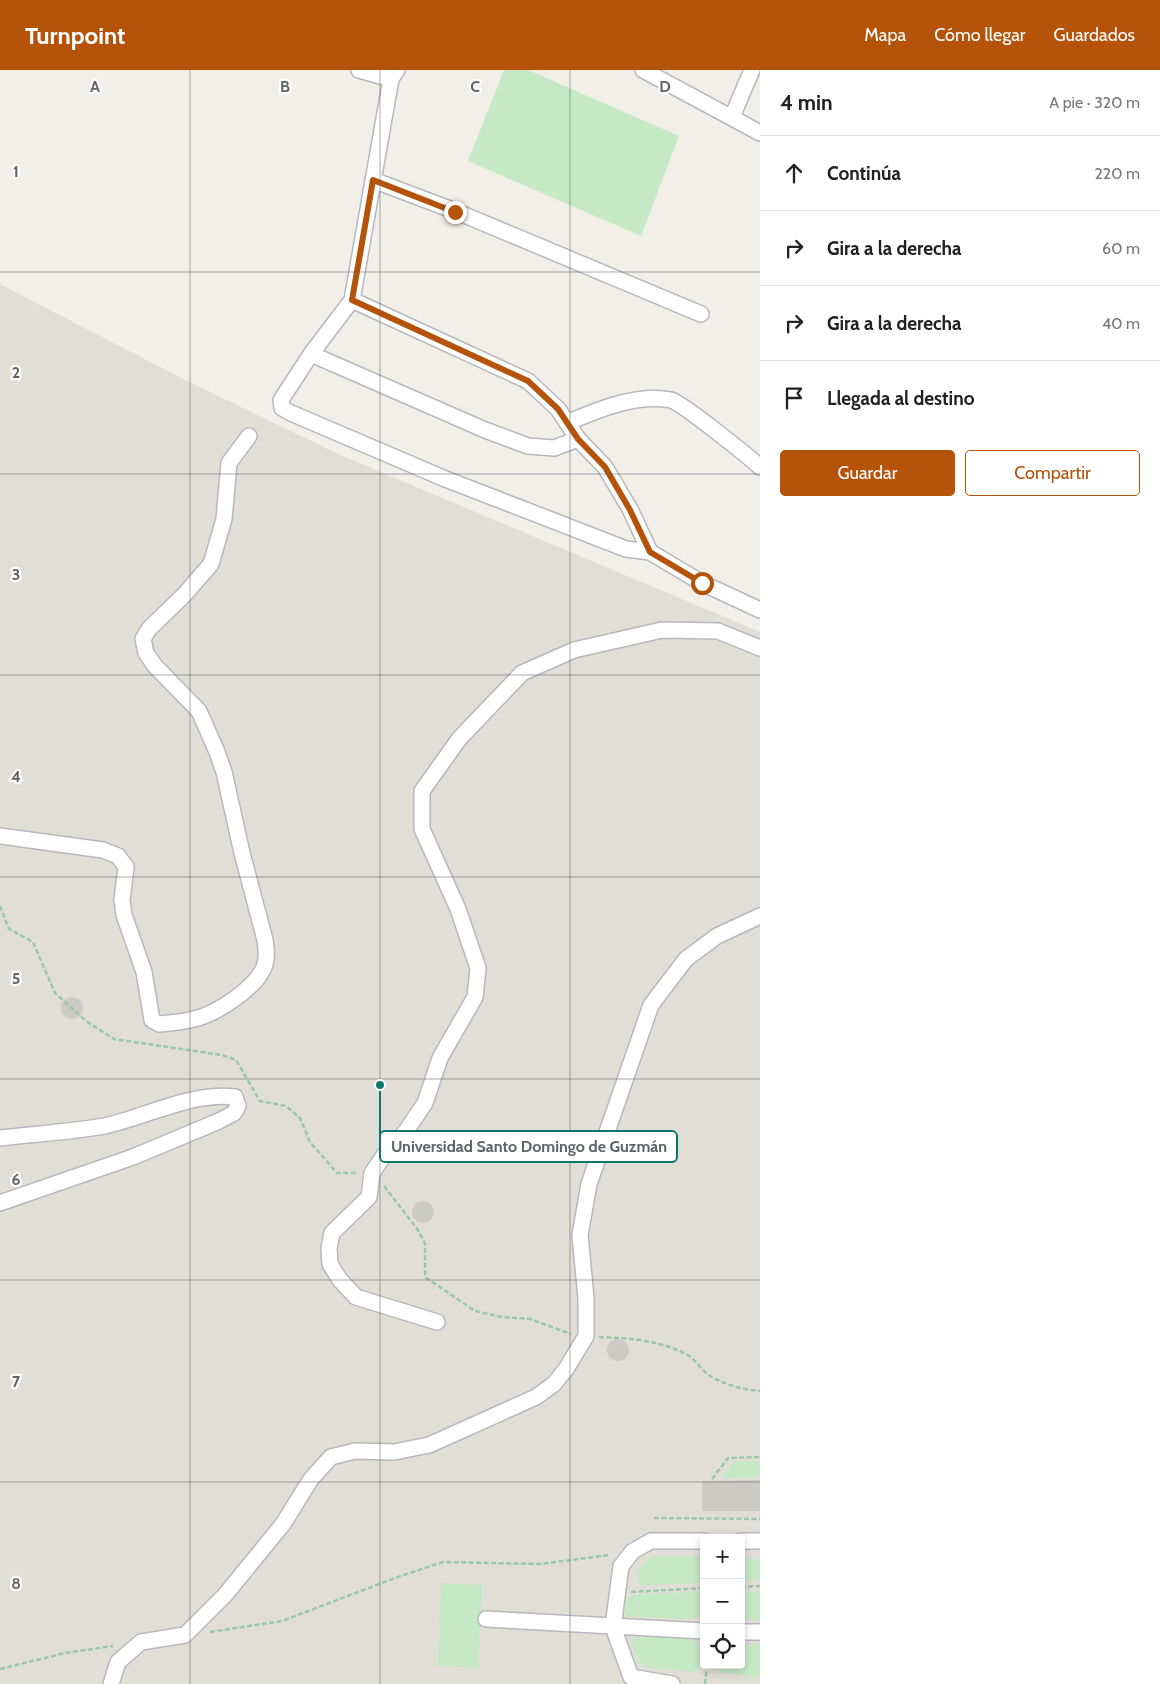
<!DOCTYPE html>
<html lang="es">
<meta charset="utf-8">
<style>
:root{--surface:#fff;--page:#f2f2f2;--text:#222;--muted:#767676;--line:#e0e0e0;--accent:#b45309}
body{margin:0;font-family:Cabin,sans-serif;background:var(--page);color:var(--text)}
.controls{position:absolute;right:15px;bottom:15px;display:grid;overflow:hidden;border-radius:5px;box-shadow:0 2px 8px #0003}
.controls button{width:45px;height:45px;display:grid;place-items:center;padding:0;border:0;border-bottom:1px solid var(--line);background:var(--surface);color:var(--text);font:25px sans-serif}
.stop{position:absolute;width:15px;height:15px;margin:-11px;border:4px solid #b45309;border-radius:50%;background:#fff}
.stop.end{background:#b45309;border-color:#fff;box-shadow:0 1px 5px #0008}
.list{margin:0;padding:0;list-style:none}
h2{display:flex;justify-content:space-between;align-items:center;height:65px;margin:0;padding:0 20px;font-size:21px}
h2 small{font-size:16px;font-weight:400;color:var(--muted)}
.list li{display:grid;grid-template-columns:32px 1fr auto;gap:15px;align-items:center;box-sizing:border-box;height:75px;padding:0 20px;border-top:1px solid var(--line)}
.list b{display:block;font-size:19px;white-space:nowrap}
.list em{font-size:16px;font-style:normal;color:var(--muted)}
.actions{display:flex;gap:10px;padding:15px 20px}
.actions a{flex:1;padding:11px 0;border:1px solid var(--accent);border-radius:5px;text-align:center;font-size:18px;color:var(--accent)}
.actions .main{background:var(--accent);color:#fff}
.icon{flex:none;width:28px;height:28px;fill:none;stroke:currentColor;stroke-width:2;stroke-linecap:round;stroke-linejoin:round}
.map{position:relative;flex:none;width:760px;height:1614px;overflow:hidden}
header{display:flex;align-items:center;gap:30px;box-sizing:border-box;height:70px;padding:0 25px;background:var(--accent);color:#fff}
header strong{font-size:24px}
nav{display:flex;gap:28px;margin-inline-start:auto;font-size:18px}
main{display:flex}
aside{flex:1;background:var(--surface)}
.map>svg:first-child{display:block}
.education{fill:#e1ded6;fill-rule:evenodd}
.green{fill:#c5e8c5}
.building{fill:#cccac5}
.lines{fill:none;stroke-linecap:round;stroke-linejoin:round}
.street-casing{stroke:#b5b8bc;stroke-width:18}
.path{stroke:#9cc7a9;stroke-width:2.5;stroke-dasharray:5 2.5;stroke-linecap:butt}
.street{stroke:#fff;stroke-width:15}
.route{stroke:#b45309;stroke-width:6}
.grid{fill:none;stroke:#5f6368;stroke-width:1;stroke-opacity:0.55}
.grid-label{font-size:16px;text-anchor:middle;font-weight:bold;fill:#5f6368;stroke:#fff;stroke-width:4.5;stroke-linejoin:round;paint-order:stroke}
.leader{fill:none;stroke:#0f766e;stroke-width:2}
.callout-dot{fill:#0f766e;stroke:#fff;stroke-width:2}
.callout{fill:#fff;stroke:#0f766e;stroke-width:2}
.callout-label{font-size:16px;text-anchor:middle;font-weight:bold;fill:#5f6368}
</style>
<header>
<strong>Turnpoint</strong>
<nav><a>Mapa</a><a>Cómo llegar</a><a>Guardados</a></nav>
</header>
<main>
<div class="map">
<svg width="760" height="1614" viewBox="0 0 760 1614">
<rect width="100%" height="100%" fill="#f1efe8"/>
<!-- education -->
<path class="education" d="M0 214 187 311 345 387 760 562V1614H0ZM704 1468H741V1595H704Z"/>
<!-- green -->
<g class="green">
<polygon points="504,0 528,0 679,66 641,166 468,91"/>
<polygon points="735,1391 760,1391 760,1407 721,1408"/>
<polygon points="652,1486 704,1486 704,1513 642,1515 638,1513 637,1502"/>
<polygon points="741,1488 760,1489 760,1510 741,1511"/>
<polygon points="441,1513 482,1515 478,1598 438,1596"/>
<polygon points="701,1521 704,1522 704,1543 693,1549 626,1546 626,1533 629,1527 634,1525"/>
<polygon points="760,1521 760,1550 741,1549 741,1522"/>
<path d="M633 1567 694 1569C703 1580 706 1594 694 1602L644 1597 639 1592 631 1572Z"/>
<polygon points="741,1573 760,1574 760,1608 720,1602 714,1595 741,1595"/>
</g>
<!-- building -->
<g class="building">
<circle cx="72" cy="938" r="11"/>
<circle cx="423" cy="1142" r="11"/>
<circle cx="618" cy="1280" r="11"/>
<polygon points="760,1410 760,1441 702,1441 702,1411"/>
</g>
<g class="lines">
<defs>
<g id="street">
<polyline points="359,0 391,9"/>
<polyline points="397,0 391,9 352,230 311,284 281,330 282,338 291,343 443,408 626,479 650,482"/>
<polyline points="643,0 760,63"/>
<polyline points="732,47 752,0"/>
<polyline points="373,110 455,141 701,244"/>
<polyline points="352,230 528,311 558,339 578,369 605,397 630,439 650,482 702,513 760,540"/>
<polyline points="311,284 485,360 528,376 554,378 578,369"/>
<path d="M567 353C597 340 637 323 671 330 682 333 748 386 760 397"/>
<path d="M0 766 103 780 118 786 126 797 122 830 124 845 144 902 152 950 159 954C171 953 182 952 194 949 216 944 256 918 264 897 268 888 266 878 265 870L242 783 224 702 217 682 199 641 155 596 146 583 143 569 149 559 185 524 211 494 224 449 229 393 249 366"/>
<path d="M0 1068C34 1064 70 1062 104 1056 147 1047 190 1022 235 1027L238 1036 234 1043 219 1051 133 1087 0 1133"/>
<polyline points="437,1252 356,1227 340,1210 330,1194 329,1178 332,1163 369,1127 372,1103 385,1084 406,1061 425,1033 440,988 475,927 478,898 458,839 422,759 422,721 459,669 522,603 574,580 662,560 718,561 760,578"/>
<polyline points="741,1471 760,1471"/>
<polyline points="486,1549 704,1561"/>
<polyline points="741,1562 760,1562"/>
<polyline points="111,1614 118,1592 141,1572 185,1565 225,1525 283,1454 311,1409 331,1387 355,1381 394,1382 429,1375 536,1327 554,1314 566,1299 586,1266 586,1228 580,1165 589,1114 651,935 686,889 717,866 760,846"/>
<polyline points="672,1614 631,1607 613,1557 621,1496 633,1481 651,1471 704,1471"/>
</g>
</defs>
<!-- street casing -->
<use href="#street" class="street-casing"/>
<!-- path -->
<g class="path">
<polyline points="0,836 9,859 33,872 55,923 86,951 114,969 222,985 236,990 260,1031 286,1036 300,1048 310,1072 337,1103 357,1103"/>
<polyline points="384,1116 418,1160 425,1174 425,1207 475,1241 502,1247 530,1249 571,1264"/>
<path d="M599 1267C629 1268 659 1270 686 1284 696 1289 702 1302 712 1307 726 1315 744 1320 760 1321"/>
<polyline points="712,1409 728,1388 760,1387"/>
<polyline points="654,1448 760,1449"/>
<polyline points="741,1517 760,1516"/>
<polyline points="631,1522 704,1518"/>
<polyline points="210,1562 282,1551 395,1508 443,1492 540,1494 610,1485"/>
<polyline points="0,1599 65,1583 113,1576"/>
<polyline points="705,1614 707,1595"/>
</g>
<!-- street -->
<use href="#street" class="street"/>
</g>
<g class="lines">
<!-- route -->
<polyline class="route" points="455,142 373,110 352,230 528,311 558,339 578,369 605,397 630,440 650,482 702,513"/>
</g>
<!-- grid -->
<path class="grid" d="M190 0V1614M380 0V1614M570 0V1614M0 202H760M0 404H760M0 605H760M0 807H760M0 1009H760M0 1210H760M0 1412H760"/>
<g class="grid-label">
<text x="95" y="22">A</text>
<text x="285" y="22">B</text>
<text x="475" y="22">C</text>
<text x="665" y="22">D</text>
<text x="16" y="107">1</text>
<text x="16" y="308">2</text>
<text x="16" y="510">3</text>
<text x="16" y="712">4</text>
<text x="16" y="914">5</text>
<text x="16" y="1115">6</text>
<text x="16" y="1317">7</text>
<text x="16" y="1519">8</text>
</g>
<!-- callouts -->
<path class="leader" d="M380 1015L380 1076"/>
<circle class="callout-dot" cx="380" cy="1015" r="5"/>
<rect class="callout" x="380" y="1061" width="297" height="31" rx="5"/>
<g class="callout-label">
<text x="529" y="1082">Universidad Santo Domingo de Guzmán</text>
</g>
</svg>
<div class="controls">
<button>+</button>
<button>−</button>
<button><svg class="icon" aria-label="locate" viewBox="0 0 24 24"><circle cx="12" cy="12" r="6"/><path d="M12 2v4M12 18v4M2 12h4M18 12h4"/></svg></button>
</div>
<div class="stop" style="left:702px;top:513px"></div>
<div class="stop end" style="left:455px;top:142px"></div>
</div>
<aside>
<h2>4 min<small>A pie · 320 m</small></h2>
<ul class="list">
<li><svg class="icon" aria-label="ahead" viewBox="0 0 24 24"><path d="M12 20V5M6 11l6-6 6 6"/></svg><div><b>Continúa</b></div><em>220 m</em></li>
<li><svg class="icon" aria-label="right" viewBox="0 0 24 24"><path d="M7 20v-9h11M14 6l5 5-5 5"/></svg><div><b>Gira a la derecha</b></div><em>60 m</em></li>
<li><svg class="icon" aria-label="right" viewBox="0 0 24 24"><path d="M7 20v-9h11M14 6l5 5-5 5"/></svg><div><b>Gira a la derecha</b></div><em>40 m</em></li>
<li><svg class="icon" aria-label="arrive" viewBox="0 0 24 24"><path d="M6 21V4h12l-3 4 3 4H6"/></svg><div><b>Llegada al destino</b></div></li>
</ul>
<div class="actions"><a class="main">Guardar</a><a>Compartir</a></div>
</aside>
</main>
